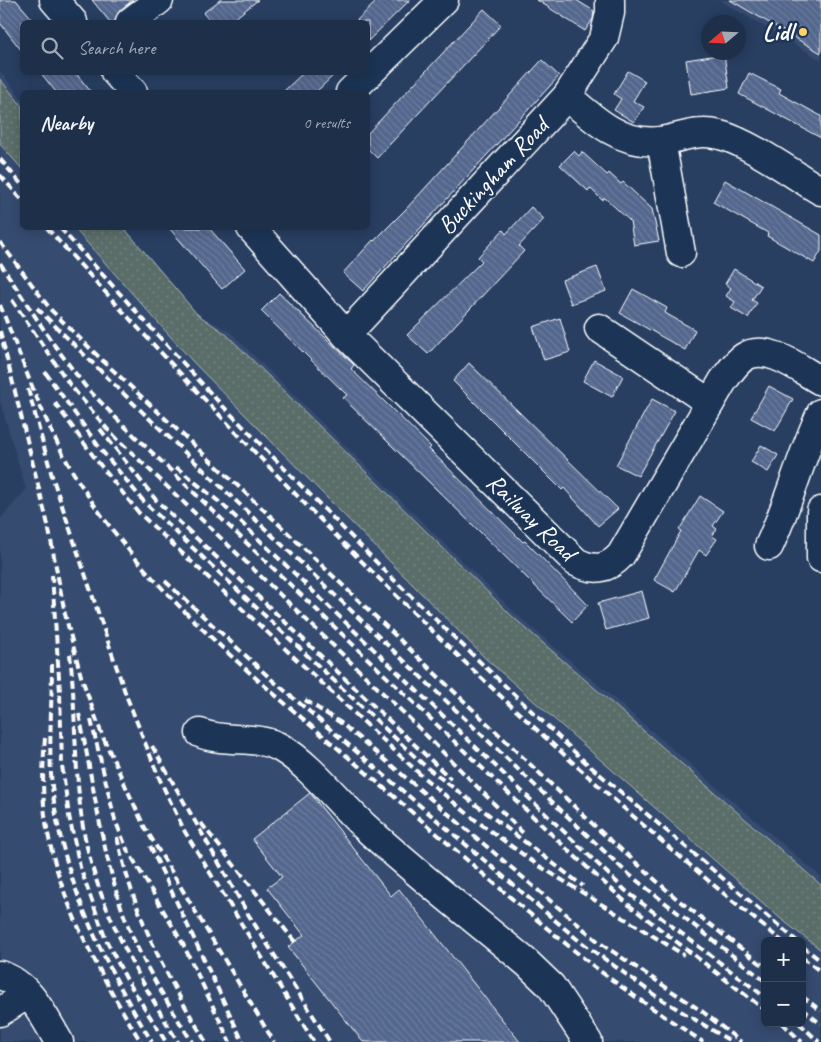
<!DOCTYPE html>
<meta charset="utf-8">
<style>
:root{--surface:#1e2f4a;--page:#2b3b54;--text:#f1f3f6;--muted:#a1a9b5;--line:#3c4a62}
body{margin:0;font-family:Caveat,sans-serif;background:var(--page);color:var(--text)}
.controls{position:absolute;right:15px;bottom:15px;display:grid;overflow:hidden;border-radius:8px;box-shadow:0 2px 12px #0003}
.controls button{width:45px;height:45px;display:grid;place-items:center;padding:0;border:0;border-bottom:1px solid var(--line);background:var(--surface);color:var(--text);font:25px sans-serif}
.compass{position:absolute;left:701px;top:15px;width:45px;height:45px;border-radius:50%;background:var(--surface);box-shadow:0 2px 12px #0003;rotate:251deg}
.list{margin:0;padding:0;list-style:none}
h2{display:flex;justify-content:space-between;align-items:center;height:65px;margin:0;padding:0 20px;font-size:21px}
h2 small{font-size:16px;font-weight:400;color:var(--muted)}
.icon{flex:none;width:28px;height:28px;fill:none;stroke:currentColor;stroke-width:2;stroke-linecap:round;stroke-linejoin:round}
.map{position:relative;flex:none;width:821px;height:1042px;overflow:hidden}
.search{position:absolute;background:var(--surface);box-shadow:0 2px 12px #0003;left:20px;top:20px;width:350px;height:55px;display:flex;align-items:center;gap:12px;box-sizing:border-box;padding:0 18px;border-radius:8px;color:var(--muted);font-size:19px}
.panel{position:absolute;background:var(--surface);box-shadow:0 2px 12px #0003;left:20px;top:90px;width:350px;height:140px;border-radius:8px}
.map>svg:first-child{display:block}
.built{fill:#354b6f;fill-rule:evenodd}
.grass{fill:url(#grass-dots);stroke:#acb6b4}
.building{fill:url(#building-back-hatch);stroke:#fff}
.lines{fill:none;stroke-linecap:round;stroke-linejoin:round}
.minor-casing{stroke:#fff;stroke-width:31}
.minor{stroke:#1d3557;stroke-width:28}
.rail{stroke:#fff;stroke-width:4;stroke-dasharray:8 4;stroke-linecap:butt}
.poi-dot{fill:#ffd166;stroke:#1d3557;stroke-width:2}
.labels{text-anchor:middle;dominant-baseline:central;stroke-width:5;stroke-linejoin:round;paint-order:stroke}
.poi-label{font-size:25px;font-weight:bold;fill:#fff;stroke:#1d3557;text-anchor:end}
.street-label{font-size:25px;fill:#fff;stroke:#1d3557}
</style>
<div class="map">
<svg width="821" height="1042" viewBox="0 0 821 1042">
<defs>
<pattern id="grass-dots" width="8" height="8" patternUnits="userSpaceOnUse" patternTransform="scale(1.25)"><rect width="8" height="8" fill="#5a6d68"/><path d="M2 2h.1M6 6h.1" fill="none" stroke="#73837f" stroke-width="1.8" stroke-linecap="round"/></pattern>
<pattern id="building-back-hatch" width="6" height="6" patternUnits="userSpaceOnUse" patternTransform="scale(1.25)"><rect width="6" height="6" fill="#52668d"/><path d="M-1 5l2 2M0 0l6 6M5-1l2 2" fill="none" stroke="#6c7d9e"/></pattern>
</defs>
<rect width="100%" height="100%" fill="#283f62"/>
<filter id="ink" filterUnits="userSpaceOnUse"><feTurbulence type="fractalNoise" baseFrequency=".02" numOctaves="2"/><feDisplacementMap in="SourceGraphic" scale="10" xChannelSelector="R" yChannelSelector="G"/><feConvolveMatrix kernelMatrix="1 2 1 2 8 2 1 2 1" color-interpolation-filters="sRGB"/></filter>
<g filter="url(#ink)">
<!-- built -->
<g class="built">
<polygon points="719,0 821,0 821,60"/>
<path d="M0 71 22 99V228H126L197 314 229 331 515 613 821 877V1042H0V519L26 490 0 401ZM765 941H802V1023H765Z"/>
</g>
<!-- grass -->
<g class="grass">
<polygon points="0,79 22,106 22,169 0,144"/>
<polygon points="74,228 124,228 197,314 226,334 513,617 821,885 821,950 781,919 485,658 194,363"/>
</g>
<!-- building -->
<g class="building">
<polygon points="0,0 16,0 35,22 22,22 22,51 0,23"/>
<polygon points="92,0 133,0 120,10 115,22 110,22"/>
<polygon points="220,0 258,0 230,22 211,22 203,13"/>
<polygon points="378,0 410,0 368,41 368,22 355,22"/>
<polygon points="537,0 576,0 594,11 593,19 585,31"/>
<polygon points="730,0 821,0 821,53"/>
<polygon points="484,9 501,25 377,158 368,149 368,133"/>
<polygon points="724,54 729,88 691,94 686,60"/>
<polygon points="542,60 559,76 363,291 343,273 373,240 374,241 406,209"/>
<polygon points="628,71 645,81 633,101 644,107 634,122 614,110 621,99 614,94"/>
<polygon points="40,72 75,72 91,92 56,92"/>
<polygon points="304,72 337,72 316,92 283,92"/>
<polygon points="749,73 781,89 779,93 821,116 821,138 739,94"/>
<polygon points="574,151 579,156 582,152 607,175 609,173 621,184 623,182 652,209 659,241 634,245 630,221 605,198 602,200 590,188 588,191 560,165"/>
<polygon points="725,180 821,235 821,251 814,263 767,236 768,233 713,202"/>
<polygon points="531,207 544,219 519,246 524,251 428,354 407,335 482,261 478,257 503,230 506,234"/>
<polygon points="169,228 209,228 245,269 222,289"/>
<polygon points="597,267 606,291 571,304 562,280"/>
<polygon points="734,269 761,286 752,300 757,303 748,318 731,308 735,302 726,296 731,288 725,284"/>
<polygon points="633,289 667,308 665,313 695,330 685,350 620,313"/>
<polygon points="279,293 354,365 351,369 431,447 429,449 523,542 525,541 588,605 572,622 343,398 347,395 261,311"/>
<polygon points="560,318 570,352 544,360 533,327"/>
<polygon points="594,360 623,376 612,397 583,381"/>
<polygon points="469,363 618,509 598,526 564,488 562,490 453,381"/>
<polygon points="769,386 793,399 775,431 751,418"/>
<polygon points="652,399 675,411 638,476 616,465"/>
<polygon points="761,445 778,455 768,472 751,462"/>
<polygon points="700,496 723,511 713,526 717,529 712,536 717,539 706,555 699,550 675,592 654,580 681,531 679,530"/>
<polygon points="642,591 649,618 606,630 598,603"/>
<polygon points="310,793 391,896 399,889 520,1042 363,1042 288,947 304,935 267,888 282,877 252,839"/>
</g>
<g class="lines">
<defs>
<g id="minor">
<polyline points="54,0 73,22"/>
<polyline points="130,22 159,0"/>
<polyline points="115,72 133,92"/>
<polyline points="350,92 444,0"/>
<path d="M567 96C593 119 622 146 660 141 683 138 696 129 720 135 748 142 794 175 821 191"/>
<polyline points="661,141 681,253"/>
<path d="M251 228 346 335 576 562C594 571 607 570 621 555L723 381C729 373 736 362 744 357 767 342 801 370 821 381"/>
<polyline points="599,328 710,403"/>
<polyline points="346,335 567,96 604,38 610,13 610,0"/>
<polyline points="821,511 821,558"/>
<path d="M769 546C789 503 801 456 821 413"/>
<path d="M200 733C226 744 257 734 281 748 309 764 339 803 364 826 416 874 473 918 527 963L551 986 588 1042"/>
<path d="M0 975C30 984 44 1017 59 1042"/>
<polyline points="0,1012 28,994"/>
</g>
</defs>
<!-- minor casing -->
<use href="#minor" class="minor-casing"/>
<!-- minor -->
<use href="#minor" class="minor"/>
<!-- rail -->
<g class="rail">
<polyline points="0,159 22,185"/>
<polyline points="0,175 22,200"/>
<path d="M47 228C276 482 515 727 782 941"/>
<polyline points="60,228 216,399 392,578 584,761 797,941"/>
<polyline points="0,242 51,310 102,360 266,512 599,830 677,899 765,967"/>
<polyline points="0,263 52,342 85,386 118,420 569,851 629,905 765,1010"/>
<polyline points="12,300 70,385 109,431 409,718 524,834"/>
<path d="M0 305C24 364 46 431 81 485 155 601 267 687 370 776 445 840 519 907 596 968 630 994 667 1018 703 1042"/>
<polyline points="37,308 133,403 626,872 765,981"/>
<polyline points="0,331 48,525 65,614 81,676 102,735 144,826 274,1042"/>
<polyline points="45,372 102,451 145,503 426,767 583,886"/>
<polyline points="28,389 52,476 126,695 160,780 185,832 314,1042"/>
<polyline points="55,403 97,461 139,513 423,777 474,819 536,864 684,955"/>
<polyline points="100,429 156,500 451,779"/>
<polyline points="176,467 223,505 626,891 765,997"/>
<polyline points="52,575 60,692 62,765 69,816 80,867 106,940 127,980 166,1042"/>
<polyline points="165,581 271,679 577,939 656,996 732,1042"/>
<path d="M70 654C76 709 74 765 82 821 94 901 136 973 178 1042"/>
<path d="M52 664C52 700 49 738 51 774 58 873 102 960 152 1042"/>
<polyline points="305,700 341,723 378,754 600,943 703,1012 741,1042"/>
<path d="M79 714C92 776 100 840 119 900 134 951 164 997 192 1042"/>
<polyline points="91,720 115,820 127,849 183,944 230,1042"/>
<path d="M45 738C43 763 42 790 45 815 56 898 99 972 141 1042"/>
<polyline points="152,746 248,914 330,1042"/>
<polyline points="201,823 295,942"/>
<path d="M117 837C135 918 164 972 206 1042"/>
<polyline points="150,846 243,1042"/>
<polyline points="802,946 821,961"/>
<polyline points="802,957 821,972"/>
<polyline points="802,996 821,1011"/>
<polyline points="802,1009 821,1024"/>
<polyline points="782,1023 802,1042"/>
<polyline points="799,1023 819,1042"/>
</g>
</g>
</g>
<!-- markers -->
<circle class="poi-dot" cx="803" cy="32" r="5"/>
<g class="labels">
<!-- poi labels -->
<g class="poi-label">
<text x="793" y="32">Lidl</text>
</g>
<!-- street labels -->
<g class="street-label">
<text transform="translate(493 176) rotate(-47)">Buckingham Road</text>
<text transform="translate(531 517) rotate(44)">Railway Road</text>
</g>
</g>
</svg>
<div class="controls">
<button>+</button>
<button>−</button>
</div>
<svg class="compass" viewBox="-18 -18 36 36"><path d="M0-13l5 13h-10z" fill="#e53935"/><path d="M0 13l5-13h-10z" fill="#a1a9b5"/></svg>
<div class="search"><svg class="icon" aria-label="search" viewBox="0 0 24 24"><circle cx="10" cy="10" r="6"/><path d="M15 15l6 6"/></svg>Search here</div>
<section class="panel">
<h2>Nearby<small>0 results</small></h2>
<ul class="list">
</ul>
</section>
</div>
